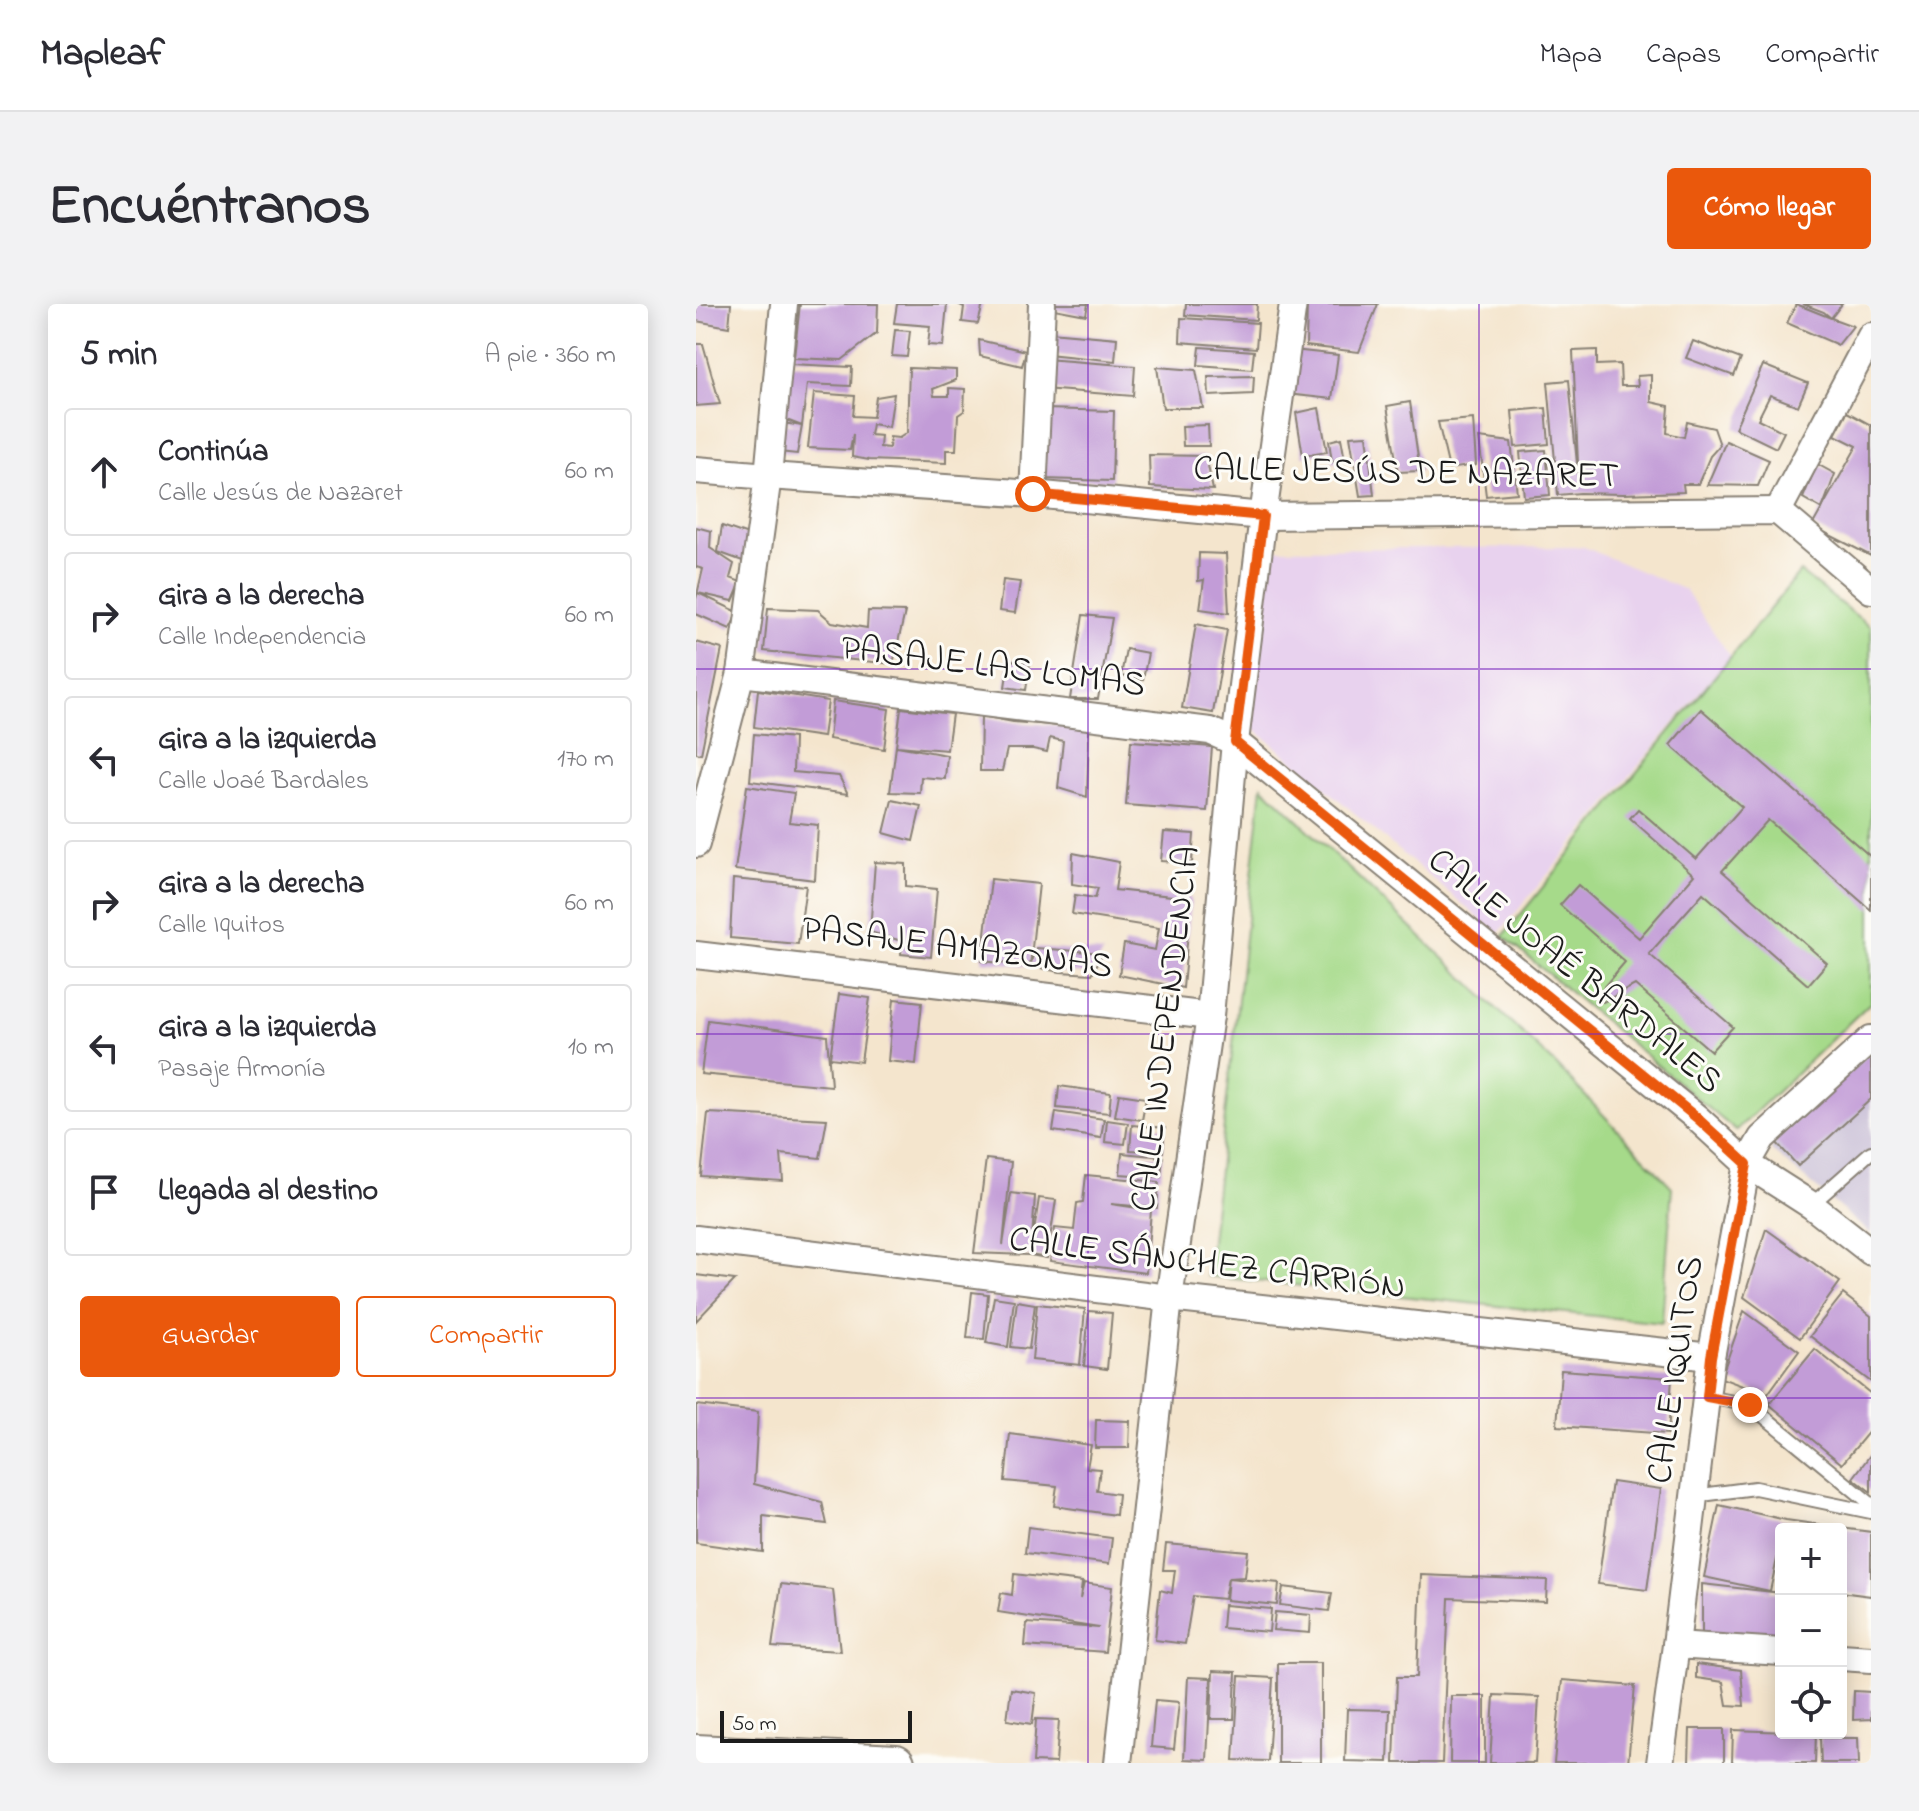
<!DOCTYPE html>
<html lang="es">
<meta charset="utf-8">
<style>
:root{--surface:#fff;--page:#f2f2f3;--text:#2b2b33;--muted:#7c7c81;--line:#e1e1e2;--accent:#ea580c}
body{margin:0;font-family:"Indie Flower",sans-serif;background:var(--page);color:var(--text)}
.controls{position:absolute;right:24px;bottom:24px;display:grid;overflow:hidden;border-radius:8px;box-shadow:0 4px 20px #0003}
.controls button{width:72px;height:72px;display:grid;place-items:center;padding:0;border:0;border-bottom:2px solid var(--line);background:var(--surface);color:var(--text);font:40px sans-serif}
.scale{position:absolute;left:24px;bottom:20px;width:192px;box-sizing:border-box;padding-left:8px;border:4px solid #1c1c1c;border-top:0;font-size:22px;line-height:28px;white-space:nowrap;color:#1c1c1c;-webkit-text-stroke:6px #fdfcf7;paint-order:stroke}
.stop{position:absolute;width:24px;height:24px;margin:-18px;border:6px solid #ea580c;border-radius:50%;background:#fff}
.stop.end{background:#ea580c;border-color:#fff;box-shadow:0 2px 8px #0008}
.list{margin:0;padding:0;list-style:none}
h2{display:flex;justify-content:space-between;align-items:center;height:104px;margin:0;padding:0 32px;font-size:34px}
h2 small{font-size:26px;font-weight:400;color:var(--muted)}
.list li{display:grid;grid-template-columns:52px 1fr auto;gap:24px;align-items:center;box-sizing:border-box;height:128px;margin:0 16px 16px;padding:0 16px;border:2px solid var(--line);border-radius:8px}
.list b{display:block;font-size:30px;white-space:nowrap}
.list p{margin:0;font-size:26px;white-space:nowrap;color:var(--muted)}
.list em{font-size:26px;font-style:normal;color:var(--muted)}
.actions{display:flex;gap:16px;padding:24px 32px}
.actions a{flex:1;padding:18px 0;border:2px solid var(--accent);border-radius:8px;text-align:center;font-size:28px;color:var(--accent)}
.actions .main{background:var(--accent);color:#fff}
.icon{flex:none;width:44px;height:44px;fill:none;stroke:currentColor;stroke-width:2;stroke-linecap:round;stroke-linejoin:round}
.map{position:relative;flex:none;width:1175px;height:1459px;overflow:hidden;border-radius:8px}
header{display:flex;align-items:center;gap:48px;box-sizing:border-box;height:112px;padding:0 40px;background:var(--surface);border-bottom:2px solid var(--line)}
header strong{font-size:38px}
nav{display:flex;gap:44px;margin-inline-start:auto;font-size:28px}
.intro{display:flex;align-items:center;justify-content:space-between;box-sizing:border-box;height:192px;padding:0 48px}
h1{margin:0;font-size:56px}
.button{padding:20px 36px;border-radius:8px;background:var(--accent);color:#fff;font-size:28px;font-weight:700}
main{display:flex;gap:48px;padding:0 48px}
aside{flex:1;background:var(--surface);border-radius:8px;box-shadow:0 4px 20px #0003}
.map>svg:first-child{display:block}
.built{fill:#e8d2ee}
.industrial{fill:#c9bfd7}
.green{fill:#a6da8a;stroke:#617b53;stroke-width:2}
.building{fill:#c29cd7}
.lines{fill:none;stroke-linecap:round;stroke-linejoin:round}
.service-casing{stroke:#888074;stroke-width:16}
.minor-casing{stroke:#888074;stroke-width:30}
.secondary-casing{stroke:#888074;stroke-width:40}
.service{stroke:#fff;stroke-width:12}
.minor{stroke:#fff;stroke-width:26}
.secondary{stroke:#fff;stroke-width:36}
.route{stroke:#ea580c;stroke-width:10}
.grid{fill:none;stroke:#7b2cbf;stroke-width:2;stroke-opacity:0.55}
.labels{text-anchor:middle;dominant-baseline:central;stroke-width:6;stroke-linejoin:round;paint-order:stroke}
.street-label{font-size:36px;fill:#1c1c1c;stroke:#fdfcf7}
</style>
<header>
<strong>Mapleaf</strong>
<nav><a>Mapa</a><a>Capas</a><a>Compartir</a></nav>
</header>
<div class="intro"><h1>Encuéntranos</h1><a class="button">Cómo llegar</a></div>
<main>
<aside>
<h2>5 min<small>A pie · 360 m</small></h2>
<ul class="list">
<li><svg class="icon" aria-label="ahead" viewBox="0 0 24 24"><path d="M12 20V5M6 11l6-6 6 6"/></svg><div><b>Continúa</b><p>Calle Jesús de Nazaret</p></div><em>60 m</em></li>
<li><svg class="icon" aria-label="right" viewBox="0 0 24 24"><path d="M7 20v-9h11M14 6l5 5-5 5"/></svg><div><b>Gira a la derecha</b><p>Calle Independencia</p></div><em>60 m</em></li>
<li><svg class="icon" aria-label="left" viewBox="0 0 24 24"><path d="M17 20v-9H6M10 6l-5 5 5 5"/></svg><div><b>Gira a la izquierda</b><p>Calle Joaé Bardales</p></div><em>170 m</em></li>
<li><svg class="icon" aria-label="right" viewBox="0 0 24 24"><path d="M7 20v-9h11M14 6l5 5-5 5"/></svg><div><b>Gira a la derecha</b><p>Calle Iquitos</p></div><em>60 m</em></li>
<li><svg class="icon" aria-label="left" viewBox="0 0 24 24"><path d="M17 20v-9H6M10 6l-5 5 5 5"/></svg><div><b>Gira a la izquierda</b><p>Pasaje Armonía</p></div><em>10 m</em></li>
<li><svg class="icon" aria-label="arrive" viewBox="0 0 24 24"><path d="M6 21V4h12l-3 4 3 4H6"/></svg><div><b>Llegada al destino</b></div></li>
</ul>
<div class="actions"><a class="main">Guardar</a><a>Compartir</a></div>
</aside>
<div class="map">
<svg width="1175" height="1459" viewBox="0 0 1175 1459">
<rect width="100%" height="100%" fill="#fdfcf7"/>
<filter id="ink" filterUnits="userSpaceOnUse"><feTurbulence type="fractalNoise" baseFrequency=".0125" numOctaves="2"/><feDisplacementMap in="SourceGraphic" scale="16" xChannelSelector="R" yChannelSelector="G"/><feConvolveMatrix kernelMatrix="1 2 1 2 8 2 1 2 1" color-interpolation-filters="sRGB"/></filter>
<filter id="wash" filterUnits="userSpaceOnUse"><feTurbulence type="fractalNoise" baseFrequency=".006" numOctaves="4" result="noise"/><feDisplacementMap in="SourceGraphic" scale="32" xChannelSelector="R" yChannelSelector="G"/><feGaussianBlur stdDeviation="1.8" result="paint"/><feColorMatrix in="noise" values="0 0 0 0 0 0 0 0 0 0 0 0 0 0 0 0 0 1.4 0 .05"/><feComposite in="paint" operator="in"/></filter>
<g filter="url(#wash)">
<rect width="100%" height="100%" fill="#f4e5cd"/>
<!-- built -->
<polygon class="built" points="888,243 989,286 1034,352 802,630 547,415 576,245"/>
<!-- industrial -->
<polygon class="industrial" points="1175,745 1175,930 1075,846 1082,828"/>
<!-- green -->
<g class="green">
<polygon points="1104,268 1175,323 1175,698 1040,827 807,632"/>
<polygon points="566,482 860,761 976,883 966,1019 511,972"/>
</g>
<g id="blocks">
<!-- building -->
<g class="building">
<polygon points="0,0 35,0 33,23 0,17"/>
<polygon points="104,0 182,0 181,29 146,56 98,54"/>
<polygon points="201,0 251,0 247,42 232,41 234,22 198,19"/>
<polygon points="262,0 287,0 282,20 266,18 268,3"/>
<polygon points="354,0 392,0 390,11 353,4"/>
<polygon points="490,0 561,0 560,16 489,11"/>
<polygon points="611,0 682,0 663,48 610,42"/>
<polygon points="1100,0 1135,14 1128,8 1107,0 1146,0 1135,14 1157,22 1142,41 1091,19"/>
<polygon points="485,14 562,19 560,44 484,38"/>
<polygon points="199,26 214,27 211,53 196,52"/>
<polygon points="354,28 421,34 419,57 352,50"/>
<polygon points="283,36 330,47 326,62 284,52"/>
<polygon points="997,37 1045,55 1038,72 990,54"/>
<polygon points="0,40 7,40 24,100 0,102"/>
<polygon points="504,43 558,47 556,65 502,61"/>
<polygon points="597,46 642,51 636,95 591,90"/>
<polygon points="901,46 901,61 924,60 925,82 942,82 941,72 955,71 955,98 973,102 971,129 988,133 991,118 1018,124 1024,141 1014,152 1002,180 987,180 988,188 927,190 884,189 862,191 852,78 873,76 883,181 877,47"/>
<polygon points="349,55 439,62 437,92 347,85"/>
<polygon points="94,60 156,63 155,82 111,80 106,122 85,114"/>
<polygon points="1067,61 1112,79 1102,102 1074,91 1062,115 1088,128 1080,144 1039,124"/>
<polygon points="461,63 500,66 507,104 467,104"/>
<polygon points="213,64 260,66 260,76 237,85 238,92 253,92 253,84 269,85 268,107 262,111 260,146 250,146 250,159 173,156 156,153 157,130 154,146 112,144 118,89 159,92 157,112 177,113 180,93 198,90 193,123 176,120 174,131 185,132 184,143 193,144 194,133 203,134 211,129"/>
<polygon points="558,72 557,90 513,92 512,73"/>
<polygon points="714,98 724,167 702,168 691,102"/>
<polygon points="623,104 631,148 607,152 600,109"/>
<polygon points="850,104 853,140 819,143 816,107"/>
<polygon points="349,105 418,107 416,177 348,175"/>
<polygon points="1151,108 1175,121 1175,252 1116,222 1161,142 1139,131"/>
<polygon points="777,115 780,161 753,165 742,118"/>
<polygon points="87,119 106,122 101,150 83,148"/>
<polygon points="512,121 513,142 487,142 486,122"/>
<polygon points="671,131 678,191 664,192 654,132"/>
<polygon points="645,134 649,156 636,158 633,137"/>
<polygon points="783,134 815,138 821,189 790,192"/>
<polygon points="1030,137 1073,156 1062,182 1011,181"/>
<polygon points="850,146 854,191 828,193 824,148"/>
<polygon points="453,151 510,152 517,186 454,183"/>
<polygon points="1121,160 1139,170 1126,205 1107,194"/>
<polygon points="26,222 61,234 52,259 22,248"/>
<polygon points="0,223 15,227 14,244 38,260 34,274 45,278 37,297 2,289 42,308 34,325 0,310 0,295 7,265 0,263"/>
<polygon points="503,249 530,250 533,309 504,305 508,276 502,277"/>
<polygon points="307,276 324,278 319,309 303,307"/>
<polygon points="72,304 122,306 136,318 171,324 172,307 209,308 197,360 68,347"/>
<polygon points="387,311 416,314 402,395 374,395"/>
<polygon points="500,320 531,326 517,409 486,404"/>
<polygon points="0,338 26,345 5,450 0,449"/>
<polygon points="430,345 452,349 447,376 425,372"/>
<polygon points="313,356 334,359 330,386 309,383"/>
<polygon points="62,386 132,397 127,433 58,423"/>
<polygon points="137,397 193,405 188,445 133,435"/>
<polygon points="205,404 256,410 251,446 201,442 251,451 249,475 225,473 224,489 194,488"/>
<polygon points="1005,405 1175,553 1175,606 1072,516 1026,567 1131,659 1112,681 1007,589 953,650 1037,723 1015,747 939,681 907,698 900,692 929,658 864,601 882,581 943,634 998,571 934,514 942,505 1000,555 1046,503 974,441"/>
<polygon points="285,412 317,418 393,424 391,493 362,484 367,437 354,434 351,448 337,445 311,445 306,467 284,467"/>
<polygon points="58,430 98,434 97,468 143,472 152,490 54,477"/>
<polygon points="435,437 516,443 511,507 430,501"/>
<polygon points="51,482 98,489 93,518 122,521 119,576 39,566"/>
<polygon points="196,496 225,502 217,537 188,529"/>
<polygon points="468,528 498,530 496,559 465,557"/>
<polygon points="377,549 423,558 419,586 495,594 487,684 423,671 428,640 459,646 463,624 376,610 379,591 399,594 402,584 376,580"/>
<polygon points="179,558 210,560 210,582 241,585 235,653 205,650 206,637 174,628"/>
<polygon points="37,575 110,582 102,640 34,634"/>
<polygon points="295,575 343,580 334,662 340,644 407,649 396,670 364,668 334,662 286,657"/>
<polygon points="143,690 174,694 165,758 134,754"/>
<polygon points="198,695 226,698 220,760 192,757"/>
<polygon points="12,716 131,732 135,782 5,770"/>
<polygon points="1175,749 1175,795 1102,862 1079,837"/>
<polygon points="363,782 415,789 413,809 361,804"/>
<polygon points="423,790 450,794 446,816 419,812"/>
<polygon points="360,808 408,815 405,834 357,827"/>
<polygon points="12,809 131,815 124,854 85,850 87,877 5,872"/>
<polygon points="411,816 432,819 429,840 409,838"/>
<polygon points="436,821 469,824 467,848 434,846"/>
<polygon points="426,849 467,853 465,873 424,870"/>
<polygon points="290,855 315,858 307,941 315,889 339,892 335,948 343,894 360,896 351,954 334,951 278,949"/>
<polygon points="390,871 463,878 461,904 415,900 455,906 450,969 354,957 359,924 378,926 381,899 387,898"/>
<polygon points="1070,925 1144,978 1104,1034 1048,993"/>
<polygon points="0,971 39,976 0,1017"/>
<polygon points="276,988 292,990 288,1035 271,1034"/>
<polygon points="1147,990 1175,1012 1175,1078 1114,1032"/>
<polygon points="298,993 318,996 312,1043 290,1039"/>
<polygon points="321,997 339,1000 333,1045 315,1043"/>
<polygon points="341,1000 389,1005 384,1061 336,1056"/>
<polygon points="393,1007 416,1009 411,1065 388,1062"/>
<polygon points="1048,1007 1103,1047 1071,1091 1025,1074"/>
<polygon points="1119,1045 1175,1090 1175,1125 1146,1160 1073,1100"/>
<polygon points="865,1066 976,1074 972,1130 861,1122"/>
<polygon points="0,1101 62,1108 58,1180 126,1198 131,1220 67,1212 67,1248 0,1239"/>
<polygon points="400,1116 434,1117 433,1144 399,1144"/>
<polygon points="314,1130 395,1141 391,1164 404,1165 401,1187 422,1190 420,1211 358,1202 361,1182 309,1177"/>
<polygon points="1175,1150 1175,1188 1157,1174"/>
<polygon points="916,1178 965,1185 951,1286 902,1280"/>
<polygon points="1023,1201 1090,1216 1141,1223 1141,1225 1085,1225 1085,1237 1074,1287 1008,1273"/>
<polygon points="332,1223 416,1234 413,1260 329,1249"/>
<polygon points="1145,1224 1175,1228 1175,1292 1145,1288"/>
<polygon points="470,1240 552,1247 549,1273 532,1274 583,1279 581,1301 530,1296 532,1274 528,1295 497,1292 489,1340 459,1336 464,1286 476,1289 479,1266 467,1266"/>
<polygon points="318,1270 386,1278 384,1295 388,1279 416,1283 409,1348 329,1342 331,1319 403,1324 302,1308 305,1289 316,1291"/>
<polygon points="725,1271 851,1276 850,1298 753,1294 746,1459 698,1459 701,1373 721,1373"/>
<polygon points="85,1280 137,1286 144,1347 76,1343"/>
<polygon points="1006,1280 1085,1289 1085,1344 1006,1333"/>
<polygon points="587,1283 636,1289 633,1307 584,1301"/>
<polygon points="528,1301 575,1305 573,1328 526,1324"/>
<polygon points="579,1308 615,1311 614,1329 577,1326"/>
<rect x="582" y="1359" width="43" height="100"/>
<polygon points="1000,1360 1045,1366 1048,1402 1031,1401 1027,1378 1000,1374"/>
<polygon points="517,1367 540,1368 538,1415 515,1415"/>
<polygon points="543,1372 577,1374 572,1457 538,1456"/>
<polygon points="492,1373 515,1374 511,1456 488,1455"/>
<polygon points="866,1376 939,1382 932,1459 858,1459"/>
<polygon points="315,1385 340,1389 336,1420 311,1416"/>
<polygon points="1158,1387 1175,1388 1175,1415 1157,1416"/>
<polygon points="798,1391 843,1393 839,1459 794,1459"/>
<polygon points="755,1392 789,1392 789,1459 754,1459"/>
<polygon points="459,1396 483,1398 478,1445 455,1443"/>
<polygon points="651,1405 694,1406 692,1458 649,1457"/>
<polygon points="340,1415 363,1416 360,1459 337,1458"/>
<polygon points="994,1425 1028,1425 1028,1459 993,1459"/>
<polygon points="1037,1426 1120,1429 1119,1459 1036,1459"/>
<polygon points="1124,1434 1162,1434 1163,1459 1125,1459"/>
</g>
</g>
</g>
<g filter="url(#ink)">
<use href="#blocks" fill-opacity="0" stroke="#888074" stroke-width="2"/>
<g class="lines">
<defs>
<g id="service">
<polyline points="1115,901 1175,848"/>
<polyline points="1011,1093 1054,1101 1175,1200"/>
<polyline points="998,1192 1059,1184 1175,1208"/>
</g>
<g id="minor">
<polyline points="0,166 72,172 337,190 567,212 1082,207 1175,286"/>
<polyline points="337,190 346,0"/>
<polyline points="1082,207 1175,32"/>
<polyline points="45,369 514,427 539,438 1001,814 1051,860 1115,901 1175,948"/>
<polyline points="0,540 45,369 72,172 88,0"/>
<polyline points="0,651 514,712"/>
<polyline points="0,935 473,994 1015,1053"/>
<polyline points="980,1341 1085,1348"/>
<polyline points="1145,1353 1175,1355"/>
<polyline points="422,1459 473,994 514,712 539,438 567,212 597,0"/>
<polyline points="964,1459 980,1341 1015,1053 1051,860 1066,834 1175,735"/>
</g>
<polyline id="secondary" points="0,1449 200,1459"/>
</defs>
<!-- service casing -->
<use href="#service" class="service-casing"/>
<!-- minor casing -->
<use href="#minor" class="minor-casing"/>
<!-- secondary casing -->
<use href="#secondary" class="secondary-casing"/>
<!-- service -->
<use href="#service" class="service"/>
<!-- minor -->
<use href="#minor" class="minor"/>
<!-- secondary -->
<use href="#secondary" class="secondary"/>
</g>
</g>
<g class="lines" filter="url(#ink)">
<!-- route -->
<polyline class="route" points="337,190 567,212 539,438 1001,814 1051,860 1015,1053 1011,1093 1054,1101"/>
</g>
<!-- grid -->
<path class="grid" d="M392 0V1459M783 0V1459M0 365H1175M0 730H1175M0 1094H1175"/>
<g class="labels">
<!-- street labels -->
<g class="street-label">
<text transform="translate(710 170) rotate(1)">CALLE JESÚS DE NAZARET</text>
<text transform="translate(297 364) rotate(7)">PASAJE LAS LOMAS</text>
<text transform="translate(261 645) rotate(7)">PASAJE AMAZONAS</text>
<text transform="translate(878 668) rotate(39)">CALLE JOAÉ BARDALES</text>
<text transform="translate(471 725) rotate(-83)">CALLE INDEPENDENCIA</text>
<text transform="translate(511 961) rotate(7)">CALLE SÁNCHEZ CARRIÓN</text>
<text transform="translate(981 1066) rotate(-82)">CALLE IQUITOS</text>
</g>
</g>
</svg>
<div class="controls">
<button>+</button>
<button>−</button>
<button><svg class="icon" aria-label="locate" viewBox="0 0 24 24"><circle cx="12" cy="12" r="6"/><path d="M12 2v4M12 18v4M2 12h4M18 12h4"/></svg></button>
</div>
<div class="scale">50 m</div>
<div class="stop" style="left:337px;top:190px"></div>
<div class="stop end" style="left:1054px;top:1101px"></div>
</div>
</main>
